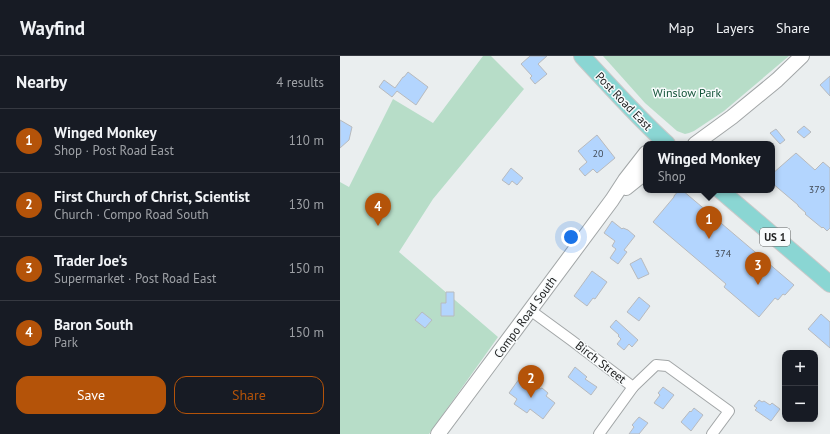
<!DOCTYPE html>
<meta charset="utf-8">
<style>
:root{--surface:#171b24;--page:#20242c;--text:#f1f3f6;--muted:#9ea1a6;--line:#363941;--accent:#b45309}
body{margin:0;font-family:"PT Sans",sans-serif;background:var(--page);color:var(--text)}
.controls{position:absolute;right:12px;bottom:12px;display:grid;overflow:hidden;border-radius:8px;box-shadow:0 2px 10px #0003}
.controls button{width:36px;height:36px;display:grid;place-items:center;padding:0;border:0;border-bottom:1px solid var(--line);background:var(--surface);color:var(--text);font:20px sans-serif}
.you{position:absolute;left:231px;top:181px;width:14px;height:14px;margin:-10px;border:3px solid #fff;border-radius:50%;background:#1a73e8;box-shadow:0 0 0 6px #1a73e833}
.badge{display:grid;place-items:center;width:26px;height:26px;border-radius:50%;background:var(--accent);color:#fff;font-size:13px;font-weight:700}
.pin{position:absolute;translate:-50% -33px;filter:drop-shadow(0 1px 2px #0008)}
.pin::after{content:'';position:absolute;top:21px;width:14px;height:12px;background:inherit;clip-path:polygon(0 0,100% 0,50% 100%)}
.popup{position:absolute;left:303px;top:85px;width:132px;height:52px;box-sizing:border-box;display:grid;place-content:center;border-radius:8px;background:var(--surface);filter:drop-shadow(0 1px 3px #0005);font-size:13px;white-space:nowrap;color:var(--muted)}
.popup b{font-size:15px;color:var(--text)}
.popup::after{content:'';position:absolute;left:50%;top:100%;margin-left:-8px;border:8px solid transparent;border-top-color:var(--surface)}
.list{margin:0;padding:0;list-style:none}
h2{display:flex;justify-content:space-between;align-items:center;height:52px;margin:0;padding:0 16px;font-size:17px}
h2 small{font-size:13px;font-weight:400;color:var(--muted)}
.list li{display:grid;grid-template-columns:26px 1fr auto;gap:12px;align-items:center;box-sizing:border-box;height:64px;padding:0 16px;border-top:1px solid var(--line)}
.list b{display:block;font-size:15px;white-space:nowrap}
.list p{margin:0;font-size:13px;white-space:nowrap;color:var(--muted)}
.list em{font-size:13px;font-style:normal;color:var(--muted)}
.actions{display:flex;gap:8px;padding:12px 16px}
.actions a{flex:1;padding:9px 0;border:1px solid var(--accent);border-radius:12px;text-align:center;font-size:14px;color:var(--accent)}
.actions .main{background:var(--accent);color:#fff}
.map{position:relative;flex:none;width:490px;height:378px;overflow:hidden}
header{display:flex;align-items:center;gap:24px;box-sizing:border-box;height:56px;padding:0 20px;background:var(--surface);border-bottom:1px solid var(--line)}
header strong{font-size:19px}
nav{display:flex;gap:22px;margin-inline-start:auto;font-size:14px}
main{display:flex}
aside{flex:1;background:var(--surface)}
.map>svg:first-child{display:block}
.green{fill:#b7ddc8}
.building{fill:#b3d5fe;stroke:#b8babd}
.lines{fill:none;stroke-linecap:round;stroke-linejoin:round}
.minor-casing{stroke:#a2a6a7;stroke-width:12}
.secondary-casing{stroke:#a2a6a7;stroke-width:16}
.primary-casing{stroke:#c9c9c9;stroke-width:18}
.minor{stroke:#fff;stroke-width:10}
.secondary{stroke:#fff;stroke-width:14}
.primary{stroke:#8ad6d3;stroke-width:16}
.labels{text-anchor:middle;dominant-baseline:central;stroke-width:3;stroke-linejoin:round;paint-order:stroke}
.number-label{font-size:10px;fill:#434c57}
.shield{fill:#f8fbfc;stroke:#5f6161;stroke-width:1}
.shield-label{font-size:11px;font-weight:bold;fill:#1e1f1f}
.park-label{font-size:12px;fill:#15543a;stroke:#f8fbfc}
.street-label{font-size:12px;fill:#1e1f1f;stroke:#f8fbfc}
</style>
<header>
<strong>Wayfind</strong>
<nav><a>Map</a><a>Layers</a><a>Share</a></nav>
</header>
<main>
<aside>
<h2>Nearby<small>4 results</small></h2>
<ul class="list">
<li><span class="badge">1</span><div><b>Winged Monkey</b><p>Shop · Post Road East</p></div><em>110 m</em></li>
<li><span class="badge">2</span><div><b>First Church of Christ, Scientist</b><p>Church · Compo Road South</p></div><em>130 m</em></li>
<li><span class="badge">3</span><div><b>Trader Joe's</b><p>Supermarket · Post Road East</p></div><em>150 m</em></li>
<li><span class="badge">4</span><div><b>Baron South</b><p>Park</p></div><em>150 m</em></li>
</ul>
<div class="actions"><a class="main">Save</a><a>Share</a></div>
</aside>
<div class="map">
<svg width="490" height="378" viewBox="0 0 490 378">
<rect width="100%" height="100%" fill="#eaeeef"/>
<!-- green -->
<g class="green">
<polygon points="143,0 151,0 184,33 93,143 59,196 158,281 89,378 0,378 0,126 9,131 53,43 93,67"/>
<polygon points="263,0 449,0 384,55 354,75 349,77 345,78 337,75 305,47"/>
</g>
<!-- building -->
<g class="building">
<polygon points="190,0 207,0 198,8 207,18 195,28 190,22 192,20 181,8"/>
<polygon points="68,16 88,31 76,49 57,35 52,41 39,31 44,24 55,32 63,21 64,21"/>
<polygon points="490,20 490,40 480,29"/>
<polygon points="0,64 12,71 9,84 0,92"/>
<polygon points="464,70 471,76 464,82 457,76"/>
<polygon points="436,73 445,84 440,88 430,77"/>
<polygon points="257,79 275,102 257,117 253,113 245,120 239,113 247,106 238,95"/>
<polygon points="456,97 475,114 483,106 490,112 490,172 487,175 483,171 482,172 465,158 466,157 458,150 458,149 432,127 432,118"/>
<polygon points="171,112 183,122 177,129 172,125 169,129 162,124"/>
<polygon points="339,134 342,134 454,229 445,239 443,238 438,244 435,242 419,261 384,231 386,228 313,166 334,141 334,140"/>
<polygon points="272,165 282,173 283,172 288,174 295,180 284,194 287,196 278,208 270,202 276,193 272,190 275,185 264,177"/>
<polygon points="301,202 309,218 298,223 290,208"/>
<polygon points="252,215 267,226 255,243 253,242 247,250 234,240"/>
<polygon points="106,236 114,236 114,260 101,260 101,247 106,247"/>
<polygon points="299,241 310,250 299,265 287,256"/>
<polygon points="82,256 92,264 85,272 75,264"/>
<polygon points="481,258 490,266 490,292 468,273"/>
<polygon points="276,264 298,284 292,291 289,288 284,294 277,288 281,283 278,280 279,279 270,271"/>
<polygon points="235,311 247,321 245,323 257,331 251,339 228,321"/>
<polygon points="182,319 200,333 202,332 208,337 206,340 215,347 203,363 190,353 187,357 174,348 177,343 169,337"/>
<polygon points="323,331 334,339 323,353 314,347 320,339 318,337"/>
<polygon points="419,344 422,346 424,345 430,349 432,347 440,353 431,365 415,354 417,352 414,350"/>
<polygon points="354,352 363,359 351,375 341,366 350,355 351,356"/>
<polygon points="299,361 308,367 299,378 289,378 294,371 292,369"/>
</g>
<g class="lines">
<defs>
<g id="minor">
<polyline points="190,254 231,284 293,331 316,309 327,310 389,355 372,378"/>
<polyline points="259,378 293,331"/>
</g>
<g id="secondary">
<polyline points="355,88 392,61 437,24 462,0"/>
<polyline points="286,132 306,116"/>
<polyline points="98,378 272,144 285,124 306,97"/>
</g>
<g id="primary">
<path d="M242 0C270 30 297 61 327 88"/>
<polyline points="380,134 490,228"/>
</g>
</defs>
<!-- minor casing -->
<use href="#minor" class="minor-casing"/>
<!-- secondary casing -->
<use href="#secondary" class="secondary-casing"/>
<!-- primary casing -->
<use href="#primary" class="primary-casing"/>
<!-- minor -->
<use href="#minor" class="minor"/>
<!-- secondary -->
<use href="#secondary" class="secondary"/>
<!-- primary -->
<use href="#primary" class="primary"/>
</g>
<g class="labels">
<!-- number labels -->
<g class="number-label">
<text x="258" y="97">20</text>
<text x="477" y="133">379</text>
<text x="383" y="197">374</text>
</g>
<!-- shield labels -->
<rect class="shield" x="420" y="172" width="30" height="18" rx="3"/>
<g class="shield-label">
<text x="435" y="181">US 1</text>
</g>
<!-- park labels -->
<g class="park-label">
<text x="347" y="36">Winslow Park</text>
</g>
<!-- street labels -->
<g class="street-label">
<text transform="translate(284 45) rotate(46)">Post Road East</text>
<text transform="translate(185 261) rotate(-54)">Compo Road South</text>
<text transform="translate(261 306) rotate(38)">Birch Street</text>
</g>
</g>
</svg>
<div class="controls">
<button>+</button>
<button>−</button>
</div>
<div class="you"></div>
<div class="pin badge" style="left:369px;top:183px">1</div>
<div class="popup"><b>Winged Monkey</b>Shop</div>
<div class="pin badge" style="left:191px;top:342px">2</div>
<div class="pin badge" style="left:418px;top:229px">3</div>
<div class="pin badge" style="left:38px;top:170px">4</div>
</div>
</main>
